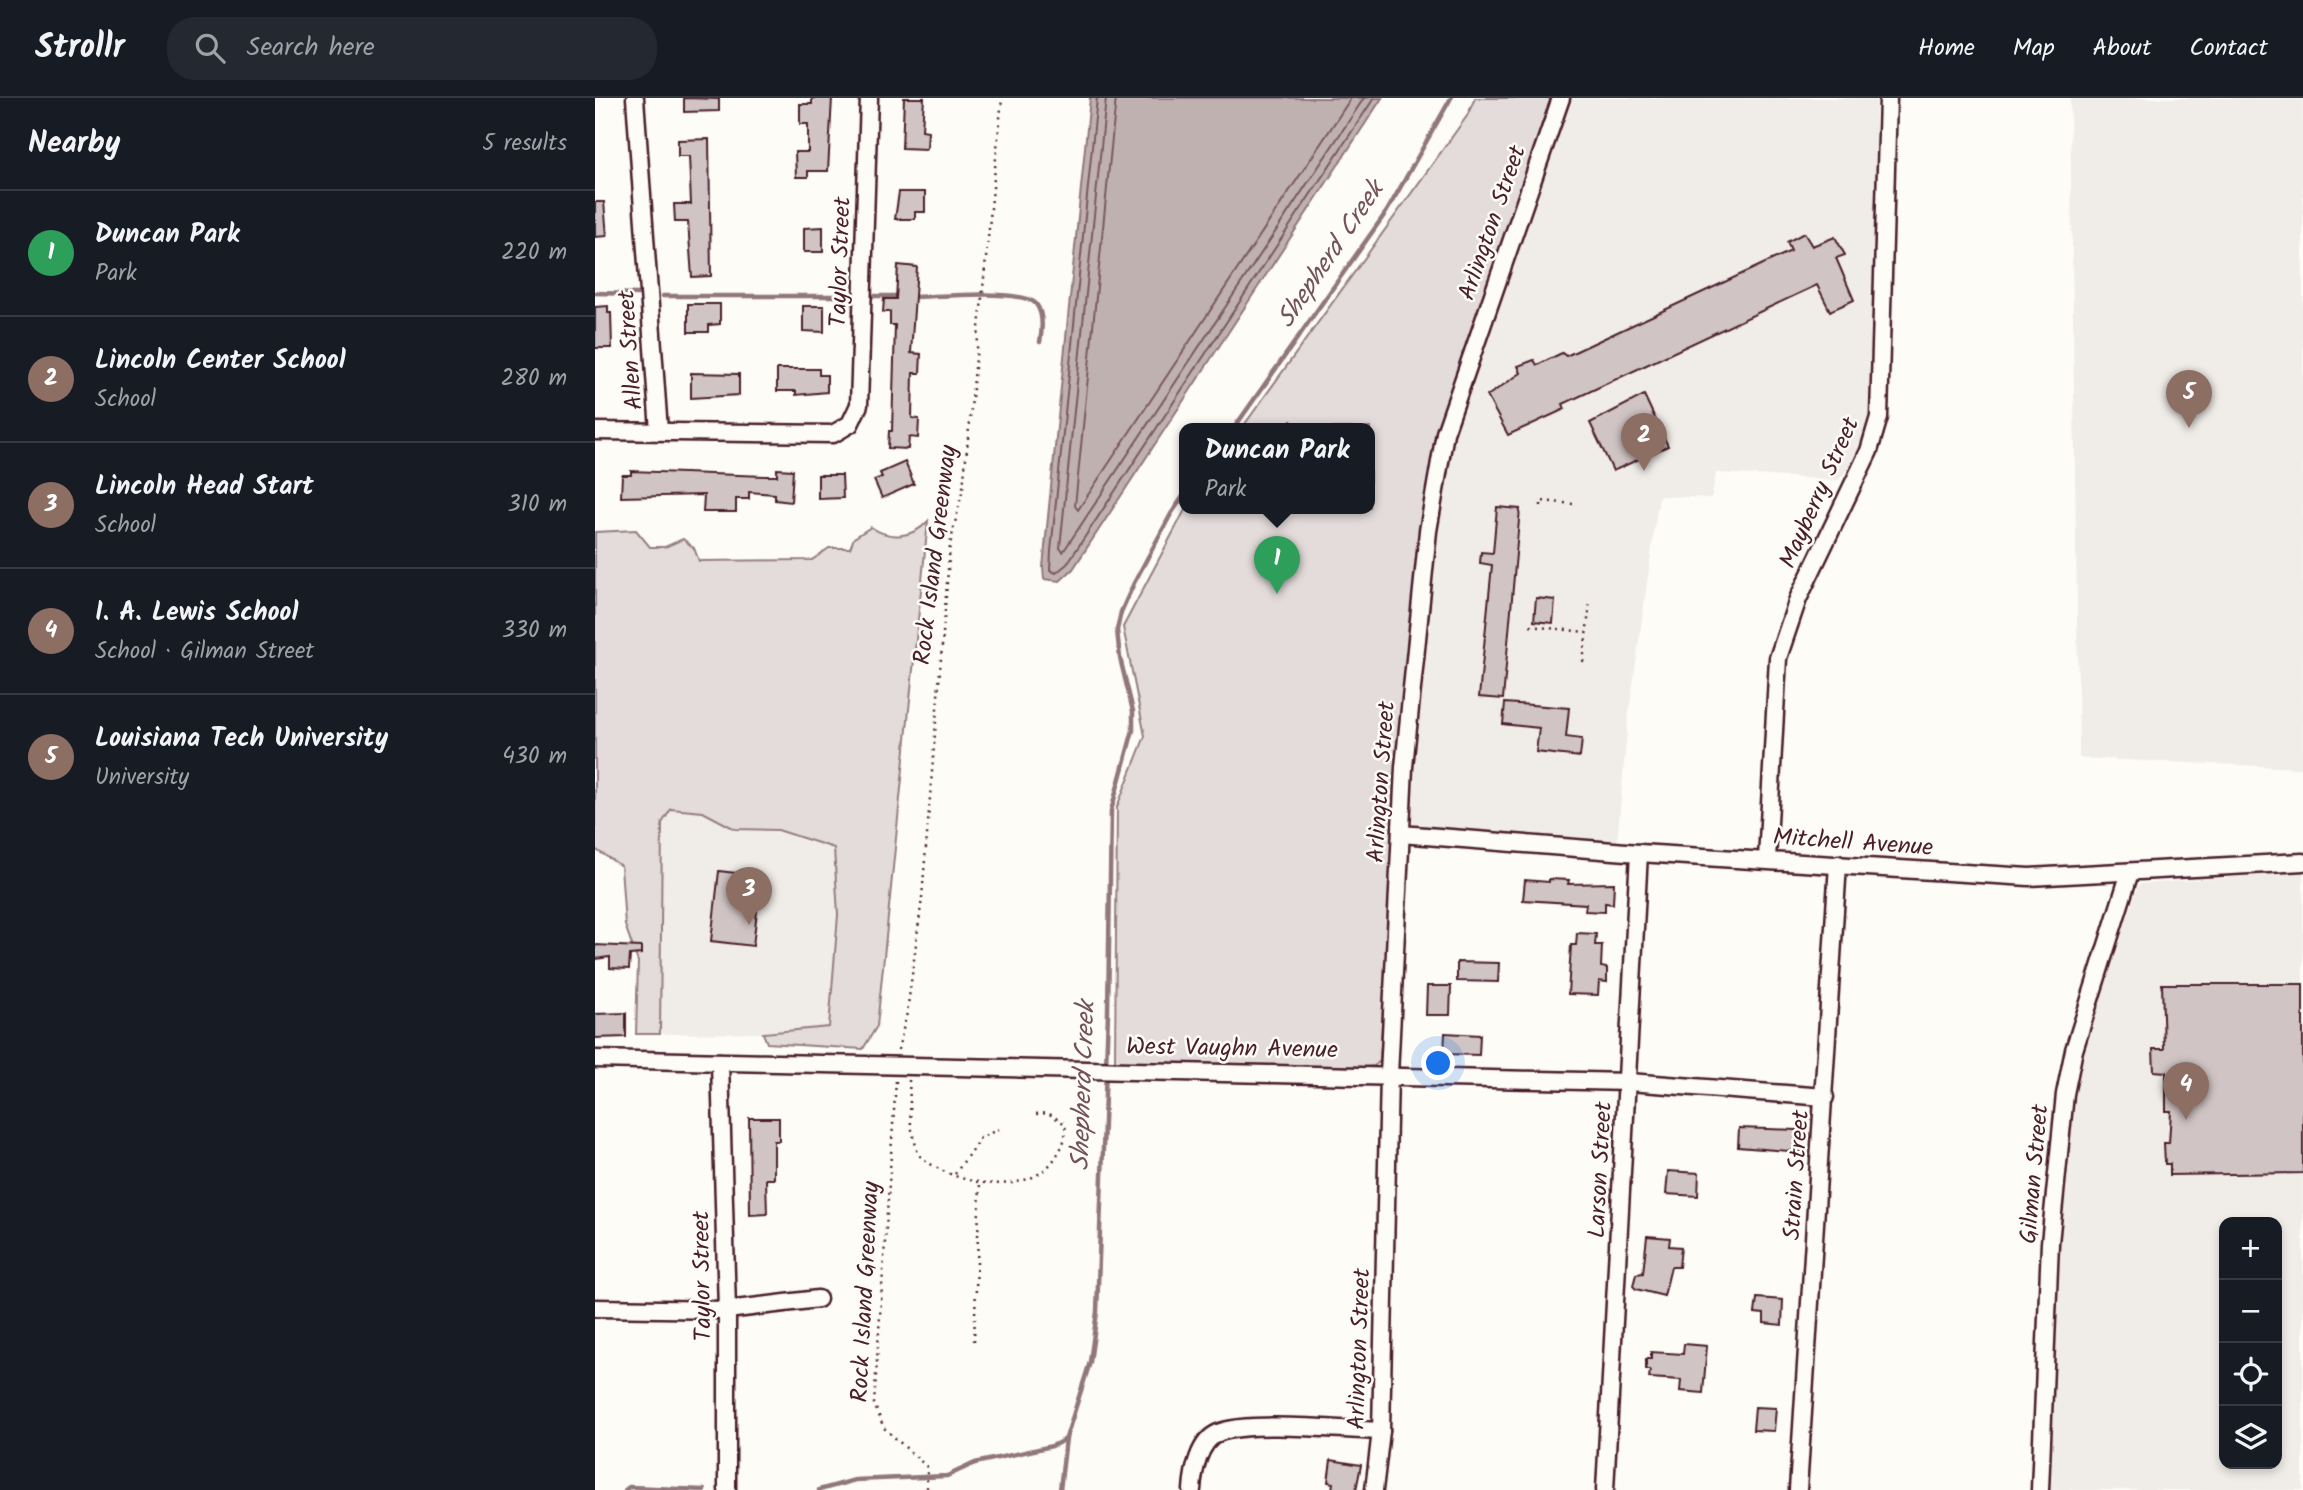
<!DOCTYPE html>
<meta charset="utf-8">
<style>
:root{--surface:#171b24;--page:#242831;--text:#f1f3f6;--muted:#9ea1a6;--line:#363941;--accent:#b45309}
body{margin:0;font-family:Kalam,sans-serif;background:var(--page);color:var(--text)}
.controls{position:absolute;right:21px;bottom:21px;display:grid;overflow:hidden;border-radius:14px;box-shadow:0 4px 10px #0003}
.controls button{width:63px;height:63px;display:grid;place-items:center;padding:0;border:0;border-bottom:2px solid var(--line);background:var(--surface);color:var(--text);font:35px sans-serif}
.you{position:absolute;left:844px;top:966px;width:24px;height:24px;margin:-18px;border:5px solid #fff;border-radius:50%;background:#1a73e8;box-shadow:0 0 0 10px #1a73e833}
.badge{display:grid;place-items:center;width:46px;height:46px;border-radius:50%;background:var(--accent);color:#fff;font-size:23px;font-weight:700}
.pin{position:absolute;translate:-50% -58px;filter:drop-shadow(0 2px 4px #0008)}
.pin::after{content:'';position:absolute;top:37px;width:24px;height:21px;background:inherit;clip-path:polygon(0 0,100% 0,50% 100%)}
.popup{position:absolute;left:584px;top:325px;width:196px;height:91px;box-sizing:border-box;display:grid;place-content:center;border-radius:14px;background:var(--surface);filter:drop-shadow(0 2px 5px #0005);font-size:23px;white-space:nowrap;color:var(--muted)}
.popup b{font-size:26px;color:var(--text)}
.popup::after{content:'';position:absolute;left:50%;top:100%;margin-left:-14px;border:14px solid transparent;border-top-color:var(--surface)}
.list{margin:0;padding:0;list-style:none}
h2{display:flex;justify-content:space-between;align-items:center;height:91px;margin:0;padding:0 28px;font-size:30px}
h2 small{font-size:23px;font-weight:400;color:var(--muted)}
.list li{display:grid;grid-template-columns:46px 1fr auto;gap:21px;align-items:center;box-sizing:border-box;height:126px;padding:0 28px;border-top:2px solid var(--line)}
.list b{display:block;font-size:26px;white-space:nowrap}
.list p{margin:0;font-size:23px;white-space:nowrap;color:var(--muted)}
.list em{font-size:23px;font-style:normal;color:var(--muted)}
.icon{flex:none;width:38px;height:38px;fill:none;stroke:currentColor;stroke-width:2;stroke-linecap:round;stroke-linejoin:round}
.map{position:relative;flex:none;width:1708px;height:1392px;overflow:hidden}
header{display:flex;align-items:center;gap:42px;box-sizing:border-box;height:98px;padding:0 35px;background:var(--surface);border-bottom:2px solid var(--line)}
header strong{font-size:33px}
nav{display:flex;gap:38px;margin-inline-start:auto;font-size:24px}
.search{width:490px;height:63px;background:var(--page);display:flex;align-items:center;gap:18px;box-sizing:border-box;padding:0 24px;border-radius:28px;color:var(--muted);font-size:26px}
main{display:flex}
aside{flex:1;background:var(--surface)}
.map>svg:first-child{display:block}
.built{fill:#f0ece8;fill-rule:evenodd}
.green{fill:#e3dcda;stroke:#967e82;stroke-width:2}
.water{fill:#c0b1b1;stroke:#91777b;stroke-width:2}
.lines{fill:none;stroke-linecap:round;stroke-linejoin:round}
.shore{stroke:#795961;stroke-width:2}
.stream{stroke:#91777b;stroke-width:4.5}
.building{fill:#d0c5c4;stroke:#4a1f2b;stroke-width:2}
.minor-casing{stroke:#4a1f2b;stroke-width:21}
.path{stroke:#4a1f2b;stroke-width:2.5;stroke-dasharray:2 5;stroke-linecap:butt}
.minor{stroke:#fdfcf7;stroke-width:16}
.labels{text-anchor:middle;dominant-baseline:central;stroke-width:5;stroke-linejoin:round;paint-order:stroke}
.street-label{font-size:24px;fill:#4a1f2b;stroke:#fdfcf7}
.water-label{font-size:26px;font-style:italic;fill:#73525a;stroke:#fdfcf7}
</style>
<header>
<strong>Strollr</strong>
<div class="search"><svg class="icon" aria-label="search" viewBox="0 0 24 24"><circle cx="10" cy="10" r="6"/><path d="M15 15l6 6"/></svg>Search here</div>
<nav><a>Home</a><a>Map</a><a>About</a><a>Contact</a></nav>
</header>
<main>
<aside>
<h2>Nearby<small>5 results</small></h2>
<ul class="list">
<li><span class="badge" style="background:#2e9e5b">1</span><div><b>Duncan Park</b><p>Park</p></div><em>220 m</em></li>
<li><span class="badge" style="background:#8d6e63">2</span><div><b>Lincoln Center School</b><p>School</p></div><em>280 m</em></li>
<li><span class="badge" style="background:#8d6e63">3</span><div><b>Lincoln Head Start</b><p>School</p></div><em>310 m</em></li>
<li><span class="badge" style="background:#8d6e63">4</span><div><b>I. A. Lewis School</b><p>School · Gilman Street</p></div><em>330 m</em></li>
<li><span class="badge" style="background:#8d6e63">5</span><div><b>Louisiana Tech University</b><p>University</p></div><em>430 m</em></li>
</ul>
</aside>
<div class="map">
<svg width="1708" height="1392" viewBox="0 0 1708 1392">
<rect width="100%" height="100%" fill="#fdfcf7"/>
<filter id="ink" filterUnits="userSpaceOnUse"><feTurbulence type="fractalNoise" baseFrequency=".0143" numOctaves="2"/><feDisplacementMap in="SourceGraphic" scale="14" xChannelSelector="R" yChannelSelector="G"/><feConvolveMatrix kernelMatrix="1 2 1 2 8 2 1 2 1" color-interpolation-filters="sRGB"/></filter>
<g filter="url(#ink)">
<!-- built -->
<g class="built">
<polygon points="973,0 1281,0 1280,304 1272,336 1266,351 1244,382 1121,375 1116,400 1064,398 1033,622 1022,745 832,731 818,726 815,716 814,696 841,411 848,371"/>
<polygon points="1475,0 1708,0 1708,670 1484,660"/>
<polygon points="77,711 108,714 140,731 183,732 239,750 243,817 234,929 168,935 65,936 67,725"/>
<path d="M1708 774V1392H1454L1464 1117 1478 989 1493 932 1544 786ZM1629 1124H1682V1366H1629Z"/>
</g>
<!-- green -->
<g class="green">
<polygon points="880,0 956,0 838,355 825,432 813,551 800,706 785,963 779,968 769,969 520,964 522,709 550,638 528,529 591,410 775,410 775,330 647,330 872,18"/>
<path d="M333 423 282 928 268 951 172 945 168 935 234 929 243 817 239 750 183 732 140 731 108 714 76 711 67 725 65 936H41L43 864 30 827 26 768 0 751V434L41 432 55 449H70L88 441 99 450 104 463 217 462 234 450H255L259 440 276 429C294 442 318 440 333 423Z"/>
</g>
<!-- water -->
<polygon class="water" points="495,0 787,0 478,471 465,483 449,481 448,469"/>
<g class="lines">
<!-- shore -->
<g class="shore">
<polyline points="502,0 456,453 455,472 461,475 472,466 779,0"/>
<polyline points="511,0 465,450 468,454 769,0"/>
<polyline points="521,0 480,408 483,412 756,0"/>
</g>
<!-- stream -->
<g class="stream">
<polyline points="0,195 43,196"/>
<polyline points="68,198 255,198"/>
<polyline points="277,198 304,198"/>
<path d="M317 199C340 199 427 190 441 206 449 216 447 233 445 244"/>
<polyline points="639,330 792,113 856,0"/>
<polyline points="30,1392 34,1389 109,1392"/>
<polyline points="224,1392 260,1382 352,1378 380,1365 457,1348 471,1341"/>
<polyline points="465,1392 471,1340 495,1264 502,1214 513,915 516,713 538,632 538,613 525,560 522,532 526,514 539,485 576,416 589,397"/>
</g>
</g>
<!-- building -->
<g class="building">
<polygon points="89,0 124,1 124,13 89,14"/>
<polygon points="217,0 237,0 233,73 213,73 213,79 201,79 200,54 213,54 213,26 205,26 205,6 217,6"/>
<polygon points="309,0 329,0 327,32 333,33 332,51 307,50"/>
<polygon points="114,41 116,178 97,179 93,124 80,124 79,106 96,106 94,58 83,58 83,42"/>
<polygon points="304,94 330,94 330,114 320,114 320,121 300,121"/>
<polygon points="0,104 9,104 12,138 0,139"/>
<polygon points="228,129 228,154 209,154 209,130"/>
<polygon points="1209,135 1217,148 1240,139 1250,157 1241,160 1259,202 1235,213 1222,187 968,306 970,311 913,337 892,298 926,275 923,268 939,262 942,267 967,255 971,258 1196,153 1192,144"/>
<polygon points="303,167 322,169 316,255 326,256 325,275 318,275 317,320 324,321 323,340 314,339 313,351 293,350 294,333 297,333 300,227 295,227 295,214 288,214 289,201 301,201"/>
<polygon points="93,206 125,206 125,226 114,227 114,234 93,234"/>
<polygon points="13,208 13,215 16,215 17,250 0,250 0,209"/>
<polygon points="208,208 229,208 229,234 208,233"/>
<polygon points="182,271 224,271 224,277 232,277 232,294 201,297 201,293 182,293"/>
<polygon points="96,275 144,276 144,297 96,300"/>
<polygon points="1049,297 1073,348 1018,373 995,325"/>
<polygon points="310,364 319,386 287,400 279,382 287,379 285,375"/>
<polygon points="182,371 198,372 196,404 180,402 180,396 154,394 154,401 141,401 141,414 108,414 109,397 26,399 27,377 36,377 36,373 170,378 182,378"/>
<polygon points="223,377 247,377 248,400 223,401"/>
<polygon points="902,409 925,411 908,601 884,599 897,467 885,465 886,454 898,455"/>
<polygon points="941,500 960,502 958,525 939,523"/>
<polygon points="910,605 974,610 971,639 987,641 985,659 941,654 944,630 908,626"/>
<polygon points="124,773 166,778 158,848 116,843"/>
<polygon points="954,781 974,782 973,786 1019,785 1018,806 1010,805 1010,814 990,813 991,806 928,802 930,782 954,784"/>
<polygon points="982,835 1001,836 1000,847 1007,847 1006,869 1012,870 1012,884 1004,883 1003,897 973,896 976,847 981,847"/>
<polygon points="0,847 46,849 46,856 35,857 34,871 15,870 15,859 0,861"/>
<polygon points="862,864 904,865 903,884 862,883"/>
<polygon points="1567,886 1708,886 1708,1075 1575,1077 1575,1066 1570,1066 1569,1045 1574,1045 1576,1013 1571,1013 1571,974 1559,973 1558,951 1569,951"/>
<polygon points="832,888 856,888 855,917 831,917"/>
<polygon points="31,915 31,939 0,940 0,916"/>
<polygon points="850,935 885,937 884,957 849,956"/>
<polygon points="154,1020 184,1020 184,1043 179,1043 179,1081 171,1081 172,1116 155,1117"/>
<polygon points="1144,1030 1202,1032 1202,1035 1208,1036 1207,1054 1143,1049"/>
<polygon points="1073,1073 1104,1075 1103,1098 1071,1096"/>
<polygon points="1052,1138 1075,1140 1074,1148 1086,1149 1084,1169 1076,1169 1069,1198 1041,1191 1038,1188 1041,1176 1048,1175"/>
<polygon points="1162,1200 1188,1202 1187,1227 1169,1225 1169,1216 1160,1215"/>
<polygon points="1089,1246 1112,1248 1108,1295 1085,1293 1086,1282 1054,1280 1055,1272 1051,1272 1051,1261 1056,1261 1056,1254 1088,1256"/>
<polygon points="1160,1309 1181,1310 1179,1333 1158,1332"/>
<polygon points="736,1362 766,1367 761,1392 737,1392 738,1385 733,1384"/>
</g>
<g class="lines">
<defs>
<g id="minor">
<polyline points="40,0 64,333"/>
<polyline points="0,333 238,336 255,326 264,307 274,0"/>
<polyline points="806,736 1044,755 1434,779 1708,764"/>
<polyline points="1172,761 1183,560 1203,501 1274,353 1284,319 1293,0"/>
<polyline points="0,961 1034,984 1230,999"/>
<polyline points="125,964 132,1212 132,1392"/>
<polyline points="0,1210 132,1212 223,1201"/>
<path d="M597 1392C598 1374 604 1343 623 1335 650 1322 752 1332 786 1333"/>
<polyline points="779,1392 786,1333 794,977 809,669 833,433 850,335 966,0"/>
<polyline points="1010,1392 1044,755"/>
<polyline points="1203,1392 1243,766"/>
<polyline points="1445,1392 1455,1145 1470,996 1479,952 1535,774"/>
</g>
</defs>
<!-- minor casing -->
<use href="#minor" class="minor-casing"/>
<!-- path -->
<g class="path">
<polyline points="682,330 696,323 700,330"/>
<polyline points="946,408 946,403 979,406"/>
<polyline points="935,528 991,534"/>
<polyline points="988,564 995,504"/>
<polyline points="303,952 312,915 327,800 355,447 368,390 407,0"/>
<path d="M314 982 316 1028 323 1056C354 1087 436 1103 462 1057 468 1048 472 1038 470 1026L453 1015 441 1016"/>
<polyline points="301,983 279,1306 289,1330 332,1369 332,1392"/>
<polyline points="360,1076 385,1040 404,1031"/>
<polyline points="379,1243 385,1085"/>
</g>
<!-- minor -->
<use href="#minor" class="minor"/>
</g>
</g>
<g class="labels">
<!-- street labels -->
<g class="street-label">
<text transform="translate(898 125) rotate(-71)">Arlington Street</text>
<text transform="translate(246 164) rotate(-88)">Taylor Street</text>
<text transform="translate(36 252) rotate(-94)">Allen Street</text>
<text transform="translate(1225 395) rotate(-66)">Mayberry Street</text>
<text transform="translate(341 457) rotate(-83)">Rock Island Greenway</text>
<text transform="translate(787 684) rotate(-86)">Arlington Street</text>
<text transform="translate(1258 745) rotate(4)">Mitchell Avenue</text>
<text transform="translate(637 951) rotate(1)">West Vaughn Avenue</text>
<text transform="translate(1006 1072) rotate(-87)">Larson Street</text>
<text transform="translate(1440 1076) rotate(-85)">Gilman Street</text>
<text transform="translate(1202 1077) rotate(-86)">Strain Street</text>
<text transform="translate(108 1178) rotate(-91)">Taylor Street</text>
<text transform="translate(271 1194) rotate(-87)">Rock Island Greenway</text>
<text transform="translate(765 1251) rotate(-88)">Arlington Street</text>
</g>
<!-- water labels -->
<g class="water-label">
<text transform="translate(736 157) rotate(-56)">Shepherd Creek</text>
<text transform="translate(489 988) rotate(-88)">Shepherd Creek</text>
</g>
</g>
</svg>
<div class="controls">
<button>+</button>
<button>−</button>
<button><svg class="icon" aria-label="locate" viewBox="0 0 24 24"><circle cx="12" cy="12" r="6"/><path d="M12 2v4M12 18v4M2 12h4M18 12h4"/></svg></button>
<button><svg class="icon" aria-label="layers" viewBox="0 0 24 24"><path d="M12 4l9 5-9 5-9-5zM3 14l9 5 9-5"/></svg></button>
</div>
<div class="you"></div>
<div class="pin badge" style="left:682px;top:496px;background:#2e9e5b">1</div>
<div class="popup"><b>Duncan Park</b>Park</div>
<div class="pin badge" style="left:1049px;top:373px;background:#8d6e63">2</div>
<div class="pin badge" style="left:154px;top:827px;background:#8d6e63">3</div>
<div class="pin badge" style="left:1591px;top:1022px;background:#8d6e63">4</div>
<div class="pin badge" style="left:1594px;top:330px;background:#8d6e63">5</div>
</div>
</main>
